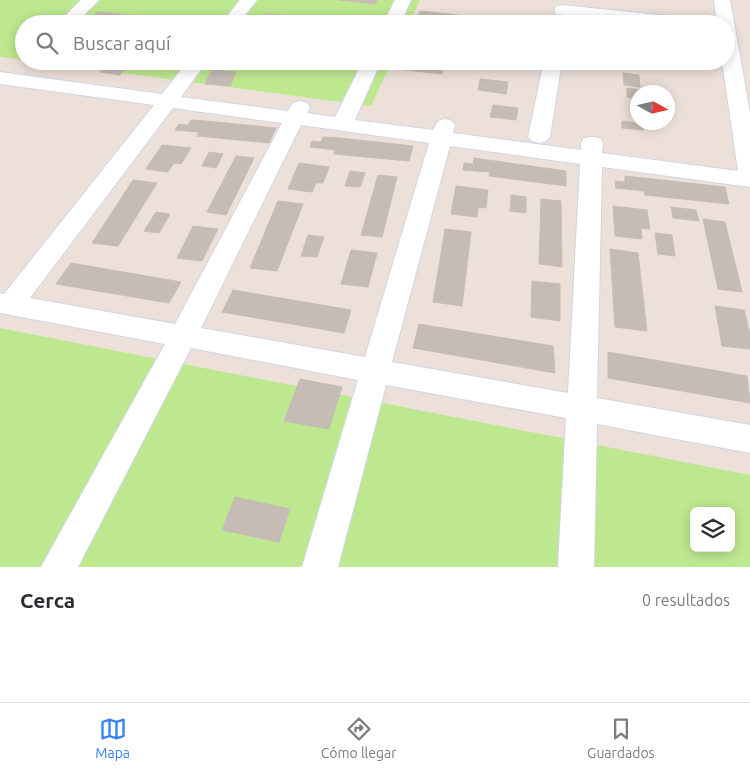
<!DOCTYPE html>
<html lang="es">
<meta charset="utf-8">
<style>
:root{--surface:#fff;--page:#f7f7f7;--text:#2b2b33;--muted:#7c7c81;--line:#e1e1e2;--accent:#337fff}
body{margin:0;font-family:Ubuntu,sans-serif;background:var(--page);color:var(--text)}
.controls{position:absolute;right:15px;bottom:15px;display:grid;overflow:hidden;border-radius:8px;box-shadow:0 2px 12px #0003}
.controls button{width:45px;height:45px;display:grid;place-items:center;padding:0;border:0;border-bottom:1px solid var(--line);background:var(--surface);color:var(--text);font:25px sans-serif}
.compass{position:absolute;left:630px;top:85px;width:45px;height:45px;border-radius:50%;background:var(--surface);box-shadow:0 2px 12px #0003;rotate:98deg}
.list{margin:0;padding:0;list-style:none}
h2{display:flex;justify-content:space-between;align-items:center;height:65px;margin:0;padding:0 20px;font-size:21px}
h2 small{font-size:16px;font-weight:400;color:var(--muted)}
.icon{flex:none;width:28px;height:28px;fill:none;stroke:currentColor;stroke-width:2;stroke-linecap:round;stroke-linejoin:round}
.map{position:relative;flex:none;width:750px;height:567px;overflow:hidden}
.search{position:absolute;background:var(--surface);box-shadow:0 2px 12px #0003;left:15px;right:15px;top:15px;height:55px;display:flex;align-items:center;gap:12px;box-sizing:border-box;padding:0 18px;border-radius:28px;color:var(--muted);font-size:19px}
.sheet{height:135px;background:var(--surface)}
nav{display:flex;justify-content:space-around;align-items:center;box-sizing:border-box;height:70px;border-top:1px solid var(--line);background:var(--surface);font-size:14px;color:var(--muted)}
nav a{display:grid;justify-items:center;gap:2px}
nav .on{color:var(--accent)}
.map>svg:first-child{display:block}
.green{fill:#bee890;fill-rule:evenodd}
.building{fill:#c4bcb5;stroke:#c8bcb3}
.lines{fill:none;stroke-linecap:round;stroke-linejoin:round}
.minor-casing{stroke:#ced6e3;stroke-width:2}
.minor{fill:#fff;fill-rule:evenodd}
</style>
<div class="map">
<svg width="750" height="567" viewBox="0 0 750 567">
<rect width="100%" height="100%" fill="#ede0d9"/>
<!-- green -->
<g class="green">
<polygon points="0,0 420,0 409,24 24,24 24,60 0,57"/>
<polygon points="32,61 392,61 371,106"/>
<path d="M0 328 750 475V567H0ZM694 511H731V548H694Z"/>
</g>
<!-- building -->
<g class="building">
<polygon points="339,0 377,0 375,4"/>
<polygon points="420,11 458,15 456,22 417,18"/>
<polygon points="98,12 129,15 121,24 89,20"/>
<polygon points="266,14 291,16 286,24 261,21"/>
<polygon points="400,61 427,61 445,63 442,74 397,69"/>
<polygon points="109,63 128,65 120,75 100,72"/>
<polygon points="212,70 236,72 230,86 205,84"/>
<polygon points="623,73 639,75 640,87 624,85"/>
<polygon points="480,79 508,82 506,94 478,90"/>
<polygon points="627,88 641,90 641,92 638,92 638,98 627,97"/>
<polygon points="493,105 518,108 516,120 490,117"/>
<polygon points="191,120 206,121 276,128 269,143 197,136 199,132 175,130 179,124 188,125"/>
<polygon points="622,121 642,124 643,130 622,128"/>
<polygon points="323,137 339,138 413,146 409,161 334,154 335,150 310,147 312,141 321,142"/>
<polygon points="162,145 191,148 181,164 174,163 168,172 146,169"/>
<polygon points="209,152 223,154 216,168 202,166"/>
<polygon points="236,156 254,158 226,215 207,212"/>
<polygon points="474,158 566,171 566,186 489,176 490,172 463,170 464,163 473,164"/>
<polygon points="299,163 329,167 323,183 316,183 312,192 288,189"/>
<polygon points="350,171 365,173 360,187 345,186"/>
<polygon points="378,175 397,177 382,237 361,235"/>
<polygon points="625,176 725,187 729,204 645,195 644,191 616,188 615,181 625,182"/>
<polygon points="133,180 157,183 118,246 92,243"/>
<polygon points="456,186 488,190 486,208 478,207 477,217 451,214"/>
<polygon points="511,195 526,197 526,213 510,211"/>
<polygon points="541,199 561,201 562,267 539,264"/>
<polygon points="278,201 303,204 277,271 250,268"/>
<polygon points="613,206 647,210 650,229 641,228 642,239 615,236"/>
<polygon points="671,207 696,210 699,221 673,218"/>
<polygon points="156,212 170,214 159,233 144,231"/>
<polygon points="703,219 725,222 742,292 718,289"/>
<polygon points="193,226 218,229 202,261 177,258"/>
<polygon points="445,229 471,232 462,306 433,302"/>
<polygon points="655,233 672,235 675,256 658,254"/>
<polygon points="308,235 324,237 317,257 301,256"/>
<polygon points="610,249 638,253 647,331 615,327"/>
<polygon points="351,250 377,253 368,287 341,284"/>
<polygon points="71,263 181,282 169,303 56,284"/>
<polygon points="532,281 560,284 560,321 531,317"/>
<polygon points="233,290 351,310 344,333 222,312"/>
<polygon points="715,306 744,310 750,335 750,349 722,346"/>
<polygon points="419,324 553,346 555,373 413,348"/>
<polygon points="608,352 747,376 750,403 608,378"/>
<polygon points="300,379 342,387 329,429 284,421"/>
<polygon points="235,497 290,509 279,542 222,530"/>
</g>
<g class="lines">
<defs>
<g id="minor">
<polygon points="81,0 99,0 75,24 57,24"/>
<polygon points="240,0 257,0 238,24 221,24"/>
<polygon points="395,0 411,0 400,24 383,24"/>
<path d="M714 0H730L750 113V187L602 167 597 398 750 425V453L597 424 594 567H558L566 418 386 385 338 567H302L358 380 191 348 78 567H41L165 344 0 313V293L4 294 154 105 0 84V72L162 94 188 61H207L181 97 288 111 293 103 300 101 307 103 310 107 307 113 335 117 363 61H381L355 120 433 130 438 121 445 119 452 121 455 125 453 133 581 150V143L584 138 592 137 600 138 603 143 602 153 738 171 722 61H726V24H717ZM173 108 282 123 175 324 30 298ZM301 125 429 143 365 357 201 328ZM450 146 580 164 568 393 392 362Z"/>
<polygon points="562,5 698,19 704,20 706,24 646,24 556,14 554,10 556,6"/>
<polygon points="544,61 562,61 550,137 546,141 539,143 532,141 528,137"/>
</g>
</defs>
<!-- minor casing -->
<use href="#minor" class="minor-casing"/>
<!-- minor -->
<use href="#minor" class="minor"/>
</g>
</svg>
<div class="controls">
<button><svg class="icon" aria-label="layers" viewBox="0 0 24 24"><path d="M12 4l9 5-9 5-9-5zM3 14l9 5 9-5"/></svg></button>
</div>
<svg class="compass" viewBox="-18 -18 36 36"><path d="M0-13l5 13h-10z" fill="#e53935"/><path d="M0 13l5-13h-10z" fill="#7c7c81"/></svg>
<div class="search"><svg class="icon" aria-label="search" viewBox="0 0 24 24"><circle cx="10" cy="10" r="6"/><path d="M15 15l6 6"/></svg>Buscar aquí</div>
</div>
<section class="sheet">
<h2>Cerca<small>0 resultados</small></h2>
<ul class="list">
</ul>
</section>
<nav>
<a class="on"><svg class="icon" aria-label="map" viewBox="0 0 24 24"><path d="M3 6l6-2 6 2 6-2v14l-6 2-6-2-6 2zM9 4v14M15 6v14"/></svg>Mapa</a>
<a><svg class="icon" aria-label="directions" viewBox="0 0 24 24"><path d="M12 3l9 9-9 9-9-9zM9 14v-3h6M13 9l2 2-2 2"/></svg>Cómo llegar</a>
<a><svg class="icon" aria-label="saved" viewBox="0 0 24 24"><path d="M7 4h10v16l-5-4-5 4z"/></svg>Guardados</a>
</nav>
